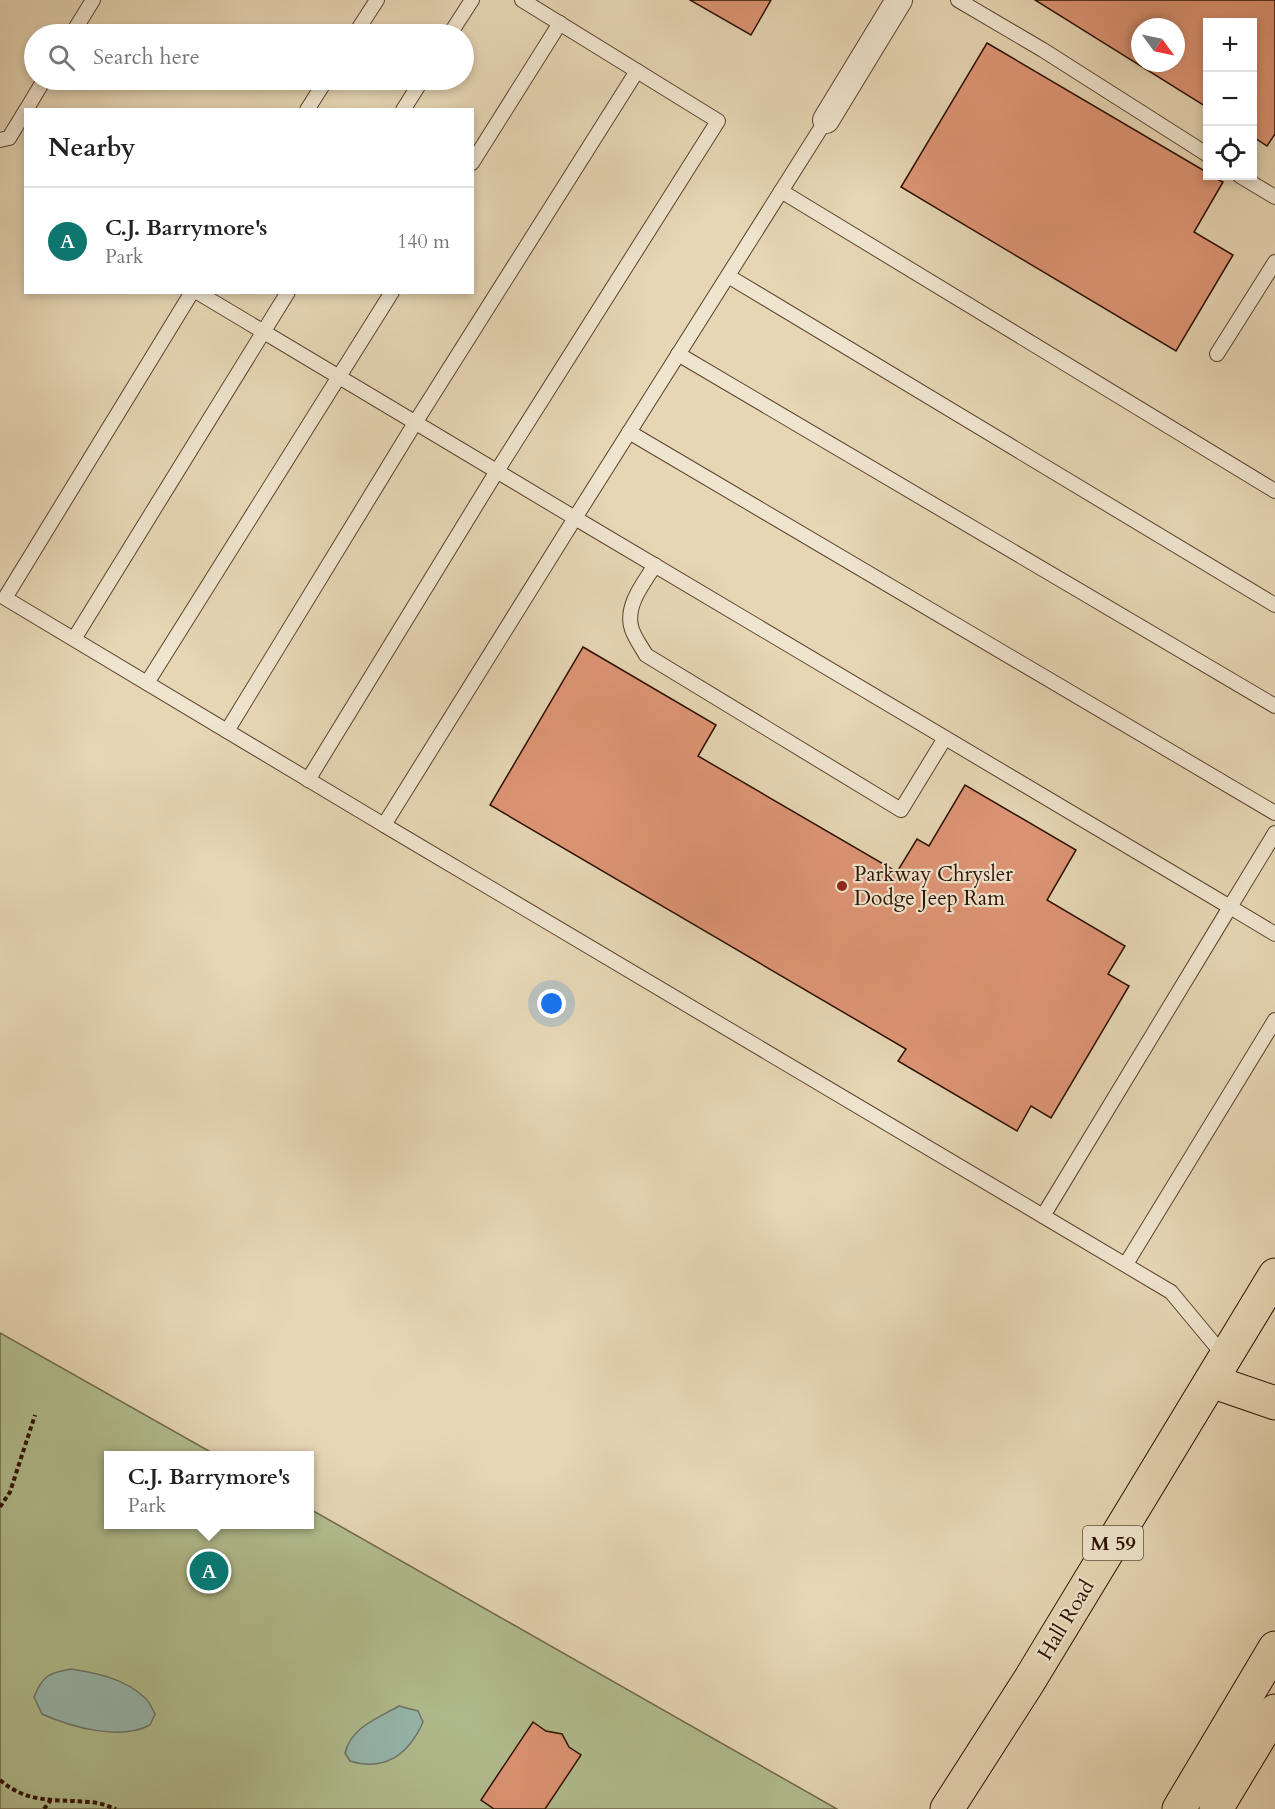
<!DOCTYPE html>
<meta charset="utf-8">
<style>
:root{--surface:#fff;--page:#f2f2f2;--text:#222;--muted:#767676;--line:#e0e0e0;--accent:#0f766e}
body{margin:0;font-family:Cardo,serif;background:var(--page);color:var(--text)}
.controls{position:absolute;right:18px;top:18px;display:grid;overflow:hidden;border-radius:0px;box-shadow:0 3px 9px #0003}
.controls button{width:54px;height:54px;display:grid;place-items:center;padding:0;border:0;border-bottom:2px solid var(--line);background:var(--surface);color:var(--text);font:30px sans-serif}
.compass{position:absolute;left:1131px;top:18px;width:54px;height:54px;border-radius:50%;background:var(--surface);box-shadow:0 3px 9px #0003;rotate:123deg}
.you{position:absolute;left:552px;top:1004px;width:21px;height:21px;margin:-15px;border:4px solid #fff;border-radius:50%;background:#1a73e8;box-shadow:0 0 0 9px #1a73e833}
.badge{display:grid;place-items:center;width:39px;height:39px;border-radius:50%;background:var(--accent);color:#fff;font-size:20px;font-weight:700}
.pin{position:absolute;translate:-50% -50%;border:3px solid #fff;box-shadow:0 2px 6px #0006}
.popup{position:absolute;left:104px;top:1451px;width:210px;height:78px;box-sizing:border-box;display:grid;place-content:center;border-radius:0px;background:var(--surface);filter:drop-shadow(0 2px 4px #0005);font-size:20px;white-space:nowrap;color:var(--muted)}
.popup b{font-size:22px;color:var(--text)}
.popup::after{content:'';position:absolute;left:50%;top:100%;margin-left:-12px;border:12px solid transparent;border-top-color:var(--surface)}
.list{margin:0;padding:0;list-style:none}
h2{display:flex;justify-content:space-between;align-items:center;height:78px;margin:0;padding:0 24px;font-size:26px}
h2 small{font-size:20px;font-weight:400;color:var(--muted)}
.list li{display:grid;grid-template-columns:39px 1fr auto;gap:18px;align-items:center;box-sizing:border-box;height:108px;padding:0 24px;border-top:2px solid var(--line)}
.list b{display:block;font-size:22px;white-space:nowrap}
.list p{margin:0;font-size:20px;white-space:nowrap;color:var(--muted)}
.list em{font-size:20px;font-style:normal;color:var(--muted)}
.icon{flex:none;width:33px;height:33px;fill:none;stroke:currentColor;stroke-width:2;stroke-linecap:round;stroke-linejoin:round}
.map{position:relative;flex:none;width:1275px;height:1809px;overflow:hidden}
.search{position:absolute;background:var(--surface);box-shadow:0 3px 9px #0003;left:24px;top:24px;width:450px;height:66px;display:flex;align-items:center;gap:15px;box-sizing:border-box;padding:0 21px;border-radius:33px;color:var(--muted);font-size:22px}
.panel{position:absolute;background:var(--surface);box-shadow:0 3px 9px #0003;left:24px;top:108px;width:450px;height:186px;border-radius:0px}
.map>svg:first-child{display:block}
.green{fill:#b2be8f;stroke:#706748;stroke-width:1.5}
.water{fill:#96b9af;stroke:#6c7569;stroke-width:1.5}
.building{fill:#de9575;stroke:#2d1000;stroke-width:1.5;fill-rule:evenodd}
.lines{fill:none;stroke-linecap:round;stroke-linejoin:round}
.service-casing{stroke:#5b422d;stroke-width:16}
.minor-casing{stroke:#5b422d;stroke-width:28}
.trunk-casing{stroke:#2d1000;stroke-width:35}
.path{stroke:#2d1000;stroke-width:4;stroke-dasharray:4.5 3;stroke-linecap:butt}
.service{stroke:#efe4ce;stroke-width:14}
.minor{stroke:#efe4ce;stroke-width:26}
.trunk{stroke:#e6d6b4;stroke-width:33}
.poi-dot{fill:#8f2418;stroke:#efe4ce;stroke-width:2}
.labels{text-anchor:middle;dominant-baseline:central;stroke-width:4.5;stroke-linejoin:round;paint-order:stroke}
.shield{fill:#efe4ce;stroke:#67503e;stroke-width:1.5}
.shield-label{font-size:20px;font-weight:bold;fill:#2d1000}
.poi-label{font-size:21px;fill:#2d1000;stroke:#efe4ce;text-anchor:start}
.street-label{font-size:21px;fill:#2d1000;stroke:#efe4ce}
</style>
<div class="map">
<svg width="1275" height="1809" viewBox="0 0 1275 1809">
<rect width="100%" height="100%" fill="#e6d6b4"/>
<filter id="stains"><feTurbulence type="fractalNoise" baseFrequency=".00333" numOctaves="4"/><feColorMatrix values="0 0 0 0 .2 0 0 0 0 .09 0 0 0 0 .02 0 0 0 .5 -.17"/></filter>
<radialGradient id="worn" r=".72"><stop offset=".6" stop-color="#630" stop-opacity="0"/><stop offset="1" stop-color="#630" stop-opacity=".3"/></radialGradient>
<!-- green -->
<polygon class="green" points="0,1333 216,1455 109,1456 109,1524 310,1524 310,1509 837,1809 0,1809"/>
<!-- water -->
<g class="water">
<path d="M71 1669C97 1673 126 1679 145 1698 150 1702 152 1709 155 1714L150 1725C120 1741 71 1727 42 1714L34 1697C43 1675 49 1673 71 1669Z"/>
<path d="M399 1706 418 1711 423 1722C409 1754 385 1772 350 1761L345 1753C351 1727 378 1718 399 1706Z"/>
</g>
<!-- building -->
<g class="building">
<polygon points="690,0 771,0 751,35"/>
<path d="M1035 0H1275V134L1267 146 1252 136V22H1208V108ZM1140 27H1176V63H1140Z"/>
<polygon points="987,43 1208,173 1208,176 1211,176 1223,182 1194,232 1233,255 1176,351 901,187"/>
<polygon points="583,647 716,725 698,756 897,872 917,839 929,846 965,785 1076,850 1047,900 1125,946 1108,974 1129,986 1051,1118 1031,1106 1017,1131 898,1061 906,1049 490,805"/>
<polygon points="533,1722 546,1731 562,1734 569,1747 581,1755 545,1809 494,1809 481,1800"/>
</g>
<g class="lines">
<defs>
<g id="service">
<polyline points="958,0 1043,50 1208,155"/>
<polyline points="72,34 93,0"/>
<polyline points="355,34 377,0"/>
<polyline points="450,34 472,0"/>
<polyline points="26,110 44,80"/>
<polyline points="307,110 326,80"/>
<polyline points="403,110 422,80"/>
<polyline points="826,120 575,518 1230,907 1275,833"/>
<polyline points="0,140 9,138 26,110"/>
<polyline points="472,163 560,23"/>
<polyline points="1240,176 1275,197"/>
<polyline points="781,191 1275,491"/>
<polyline points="728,276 1275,605"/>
<polyline points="192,292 5,598 384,825"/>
<polyline points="197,292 575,518 384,825 1043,1216"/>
<polyline points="678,354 1275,706"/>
<polyline points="1217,354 1275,262"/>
<polyline points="629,432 1275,813"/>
<path d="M655 565C644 583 626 604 631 626 633 636 641 646 646 655L901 810 945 738"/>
<polyline points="74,639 288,292"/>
<polyline points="147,683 392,292"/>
<polyline points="227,731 415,423 637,71"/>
<polyline points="308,780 497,471 718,121 522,0"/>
<polyline points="1126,1264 1275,1020"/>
<polyline points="1225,1357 1171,1292 1043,1216 1230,907 1275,934"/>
</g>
<polyline id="minor" points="826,120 899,0"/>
<g id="trunk">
<polyline points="1211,1381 1275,1403"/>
<polyline points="947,1809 1029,1681 1275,1275"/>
<polyline points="1179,1809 1275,1648"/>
<polyline points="1216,1809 1275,1711"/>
</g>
</defs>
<!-- service casing -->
<use href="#service" class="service-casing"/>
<!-- minor casing -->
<use href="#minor" class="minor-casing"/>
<!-- trunk casing -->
<use href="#trunk" class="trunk-casing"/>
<!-- path -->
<g class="path">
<polyline points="0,1507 10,1492 35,1415"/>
<path d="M0 1780C28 1804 54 1799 89 1802 98 1802 107 1806 116 1809"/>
<polyline points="44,1809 50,1801"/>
</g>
<!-- service -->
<use href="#service" class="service"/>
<!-- minor -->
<use href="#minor" class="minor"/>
<!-- trunk -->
<use href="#trunk" class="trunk"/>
</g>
<!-- markers -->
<circle class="poi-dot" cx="842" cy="886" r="6"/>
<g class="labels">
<!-- shield labels -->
<rect class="shield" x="1083" y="1526" width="60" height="34" rx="4.5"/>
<g class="shield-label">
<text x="1113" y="1543">M 59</text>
</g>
<!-- poi labels -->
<g class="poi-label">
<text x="854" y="874">Parkway Chrysler<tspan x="854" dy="24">Dodge Jeep Ram</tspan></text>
</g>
<!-- street labels -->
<g class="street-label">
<text transform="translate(1066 1620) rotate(-59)">Hall Road</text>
</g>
</g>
<rect width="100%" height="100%" filter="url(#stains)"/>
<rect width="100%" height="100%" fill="url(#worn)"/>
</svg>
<div class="controls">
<button>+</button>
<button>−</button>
<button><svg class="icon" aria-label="locate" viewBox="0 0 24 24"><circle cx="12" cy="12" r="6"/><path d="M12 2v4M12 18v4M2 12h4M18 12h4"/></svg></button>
</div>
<svg class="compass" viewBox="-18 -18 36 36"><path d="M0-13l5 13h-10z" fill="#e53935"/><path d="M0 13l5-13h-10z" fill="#767676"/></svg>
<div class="you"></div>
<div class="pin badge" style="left:209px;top:1571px">A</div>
<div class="popup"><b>C.J. Barrymore's</b>Park</div>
<div class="search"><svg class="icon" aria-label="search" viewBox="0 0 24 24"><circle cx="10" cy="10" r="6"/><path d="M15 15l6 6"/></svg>Search here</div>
<section class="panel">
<h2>Nearby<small></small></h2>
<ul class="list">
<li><span class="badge">A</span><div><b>C.J. Barrymore's</b><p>Park</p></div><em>140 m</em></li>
</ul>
</section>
</div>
